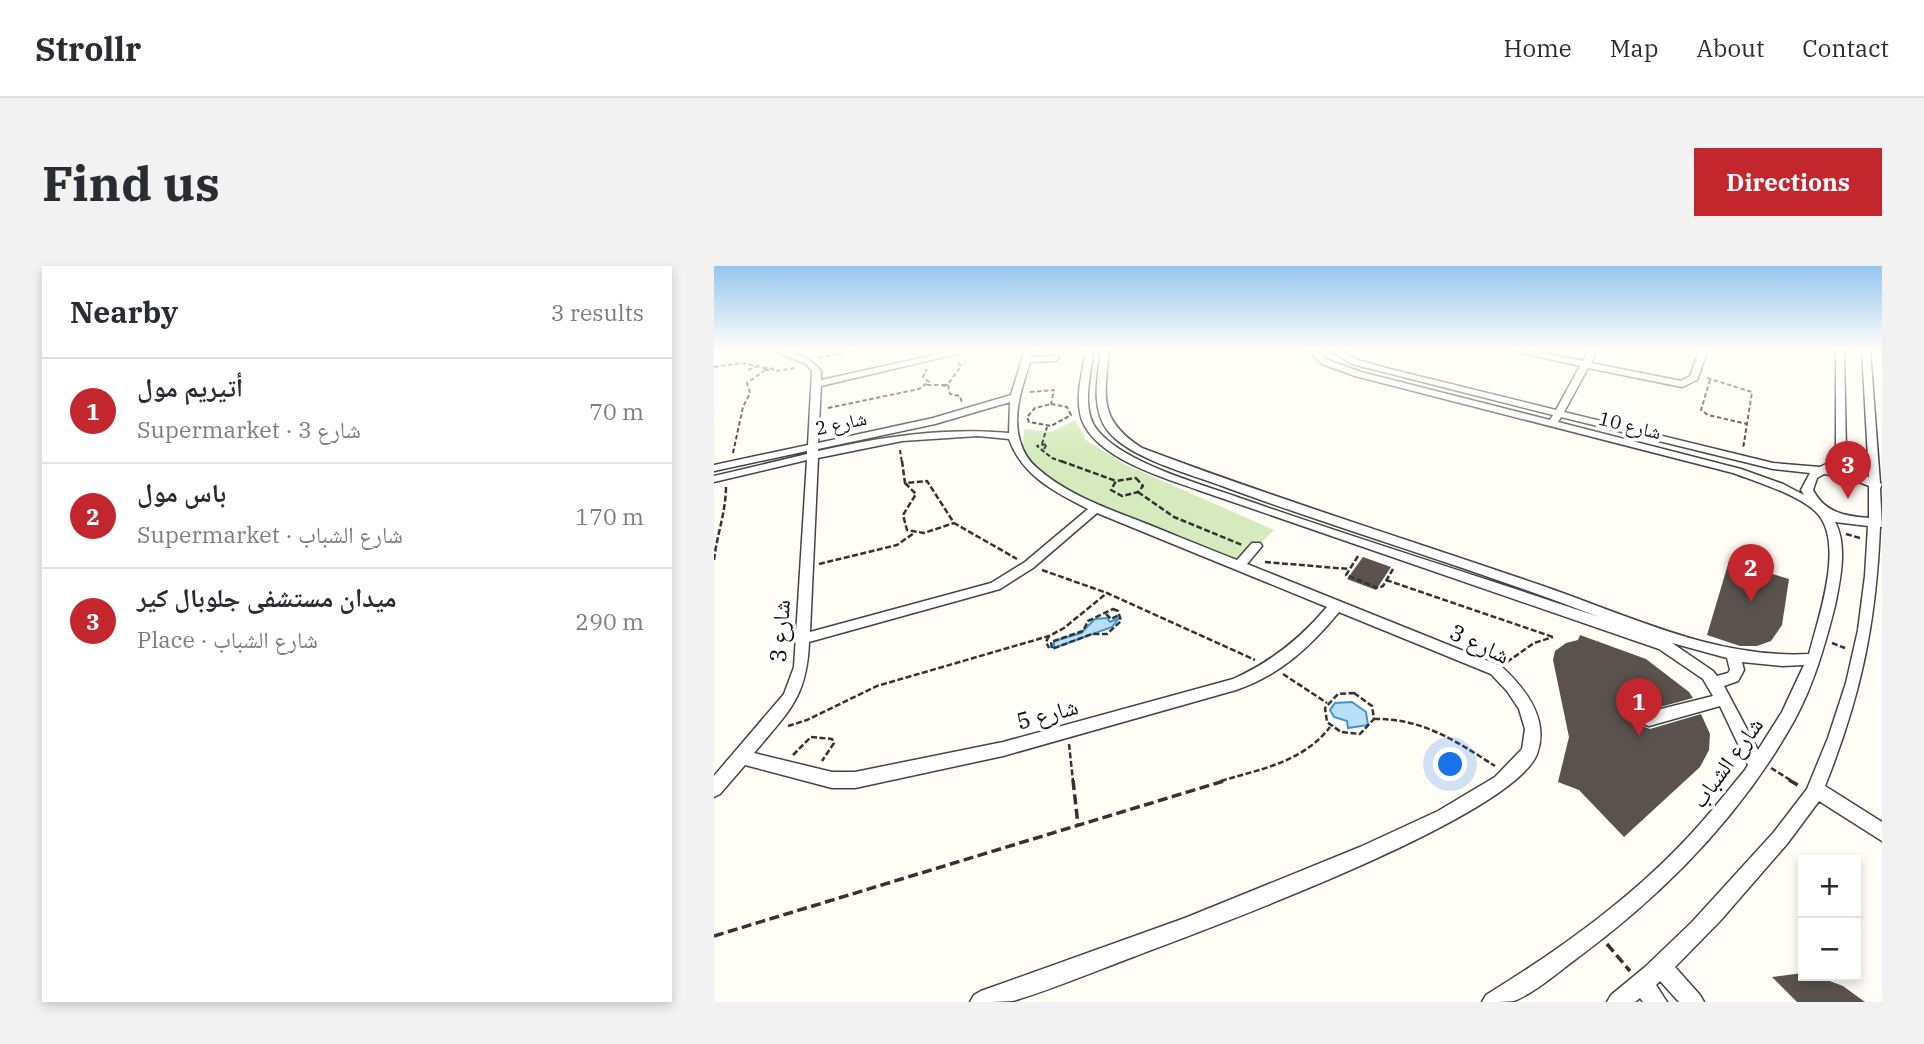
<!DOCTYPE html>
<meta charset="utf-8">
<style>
:root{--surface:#fff;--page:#f2f2f3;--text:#2b2b33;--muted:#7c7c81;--line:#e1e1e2;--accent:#c4262e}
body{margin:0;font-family:"IBM Plex Serif","Noto Naskh Arabic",serif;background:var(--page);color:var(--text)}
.controls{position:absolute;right:21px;bottom:21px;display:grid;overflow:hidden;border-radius:0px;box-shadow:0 4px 10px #0003}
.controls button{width:63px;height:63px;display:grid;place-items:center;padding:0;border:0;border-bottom:2px solid var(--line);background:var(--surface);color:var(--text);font:35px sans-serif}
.you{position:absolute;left:737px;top:499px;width:24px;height:24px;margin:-18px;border:5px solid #fff;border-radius:50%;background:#1a73e8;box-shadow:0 0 0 10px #1a73e833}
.badge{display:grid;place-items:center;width:46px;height:46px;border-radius:50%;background:var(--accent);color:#fff;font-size:23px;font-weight:700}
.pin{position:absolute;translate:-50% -58px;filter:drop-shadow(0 2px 4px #0008)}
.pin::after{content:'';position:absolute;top:37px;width:24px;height:21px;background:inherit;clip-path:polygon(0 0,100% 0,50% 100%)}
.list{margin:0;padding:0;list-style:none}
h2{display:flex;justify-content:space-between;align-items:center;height:91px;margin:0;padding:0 28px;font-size:30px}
h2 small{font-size:23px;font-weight:400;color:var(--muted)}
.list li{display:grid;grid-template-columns:46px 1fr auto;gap:21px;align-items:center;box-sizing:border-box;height:105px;padding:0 28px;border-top:2px solid var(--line)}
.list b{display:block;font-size:26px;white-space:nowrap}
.list p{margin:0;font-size:23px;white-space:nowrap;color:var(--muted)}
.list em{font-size:23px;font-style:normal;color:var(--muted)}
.map{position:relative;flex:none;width:1168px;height:736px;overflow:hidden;border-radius:0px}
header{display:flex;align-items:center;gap:42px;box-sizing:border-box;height:98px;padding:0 35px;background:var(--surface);border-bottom:2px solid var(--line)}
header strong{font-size:33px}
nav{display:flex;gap:38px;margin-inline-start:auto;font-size:24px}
.intro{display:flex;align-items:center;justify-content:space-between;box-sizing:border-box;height:168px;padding:0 42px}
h1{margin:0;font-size:49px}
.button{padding:18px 32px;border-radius:0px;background:var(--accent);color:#fff;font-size:24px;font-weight:700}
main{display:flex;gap:42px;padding:0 42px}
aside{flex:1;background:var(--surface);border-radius:0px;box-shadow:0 4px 10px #0003}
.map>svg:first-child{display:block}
.green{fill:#d5ebbd}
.water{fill:#b9e0f7;stroke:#3f96cf;stroke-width:2}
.building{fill:#5a524d}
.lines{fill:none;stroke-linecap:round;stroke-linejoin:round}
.minor-casing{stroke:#444;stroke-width:3}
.path-far2{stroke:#333;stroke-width:2;stroke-dasharray:4.5 2.5;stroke-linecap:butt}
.path-far1{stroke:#333;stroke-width:2.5;stroke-dasharray:6 2.5;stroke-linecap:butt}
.path{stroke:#333;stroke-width:3.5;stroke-dasharray:10 4.5;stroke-linecap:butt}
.minor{fill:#fff;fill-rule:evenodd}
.labels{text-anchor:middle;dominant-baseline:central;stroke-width:7;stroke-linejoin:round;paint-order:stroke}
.far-street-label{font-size:19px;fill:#111;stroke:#fff}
.street-label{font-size:23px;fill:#111;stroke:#fff}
</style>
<header>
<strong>Strollr</strong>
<nav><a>Home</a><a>Map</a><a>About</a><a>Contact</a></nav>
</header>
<div class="intro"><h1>Find us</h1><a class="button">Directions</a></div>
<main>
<aside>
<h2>Nearby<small>3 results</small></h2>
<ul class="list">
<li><span class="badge">1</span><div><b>أتيريم مول</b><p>Supermarket · شارع 3</p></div><em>70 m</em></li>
<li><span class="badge">2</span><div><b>باس مول</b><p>Supermarket · شارع الشباب</p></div><em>170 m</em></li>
<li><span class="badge">3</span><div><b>ميدان مستشفى جلوبال كير</b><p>Place · شارع الشباب</p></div><em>290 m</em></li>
</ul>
</aside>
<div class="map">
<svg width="1168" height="736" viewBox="0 0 1168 736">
<rect width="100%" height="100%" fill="#fffdf5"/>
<!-- green -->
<polygon class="green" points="361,154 372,174 410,198 560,264 524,301 382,242 308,194 310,163 337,166"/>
<!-- water -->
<g class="water">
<polygon points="393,352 396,356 405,352 398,361 340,382 340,375 367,367 381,353"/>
<polygon points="638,436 652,446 654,459 634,462 633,455 620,451 616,444 621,437"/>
</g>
<!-- building -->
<g class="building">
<polygon points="649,291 677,301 662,324 633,313"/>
<polygon points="1015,295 1075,313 1068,359 1057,375 1043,380 1026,380 993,369"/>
<polygon points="866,369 932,393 975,426 979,432 928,446 925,452 928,460 936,463 987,448 996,468 995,484 986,501 910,571 865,524 844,516 855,471 839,394 841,385 852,377 864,374"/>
<polygon points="1089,707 1089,710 1102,710 1129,720 1151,736 1083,736 1058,711"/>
</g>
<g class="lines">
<defs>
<g id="minor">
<path d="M55 83C74 83 95 90 107 105V114L248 83H264L107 120 104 177 219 152 297 129 311 83H319L317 91 344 90 345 92 341 95 316 96C308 121 298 149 306 175 309 186 315 195 323 202 351 227 389 241 423 254 456 267 489 281 523 294L538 277H546L548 280 533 298 787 400C811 422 836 453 823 488 798 552 492 663 419 691 379 706 339 723 299 735 286 736 270 736 256 736L260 729 267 725 471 652 646 581 724 545 781 511 808 483 811 463 805 443 793 425 777 408 625 346C597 380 565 410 522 424L289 490 141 522H118L31 499 6 528 0 531V510L70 428 80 401 93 194 0 216V210L93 188V185L0 205V199L94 179 98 105 92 98ZM296 136 295 167C230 161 167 171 104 185V183L221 158ZM264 170 295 173C308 210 341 226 374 243L311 296 277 317 96 366 104 192 188 175ZM383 247 613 341C586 373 557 396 519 413L289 476 141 506H118L40 487C74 446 93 432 95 376L286 323 319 302Z"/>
<path d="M372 83H380C377 108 366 144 384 165 413 199 491 219 532 234 649 275 768 311 885 351 761 303 633 266 508 220 476 208 415 192 394 165 376 142 384 110 387 83H395C391 131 383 153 428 182 560 232 695 274 829 320 916 350 1002 393 1095 388 1104 353 1132 275 1102 246 1085 229 1043 216 1019 207L641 110 608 98 592 83H601L614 94 647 106 836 154 839 149 638 98 614 83H625L644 94 676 103 842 144 866 100 790 83H808L869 95 876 83H884L877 97 967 115 976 110 986 83H994L983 114 968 121 874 102 850 146 1059 197 1106 201 1114 197 1122 186V83H1130L1132 186 1120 202 1155 211 1148 83H1156L1166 217 1168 218 1166 223 1168 261H1166C1162 358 1147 430 1111 520L1168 556V575L1105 535 1073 578 1007 654 961 701 986 729 990 736H965L946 715 942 719 953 736H929L926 732 921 736H893L897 729 931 701 978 656 1060 566 1093 523 1114 472 1132 417 1144 364 1151 310 1154 260 1121 256C1134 279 1126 315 1121 340 1111 379 1100 418 1080 455 1027 550 949 629 862 693 843 707 822 726 800 735 792 736 778 736 768 736L772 729C850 681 925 627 986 558 1002 540 1016 522 1031 504L1034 499 1006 440 935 460 929 458 927 453 929 448 935 446 999 430 989 413 945 383 484 224C448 211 374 190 366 147 362 126 369 104 372 83ZM847 151 1059 203 1096 207 1087 224 1090 229 1069 218 1027 203 844 156ZM1110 208 1135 212 1155 220V252C1131 250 1111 247 1099 224L1103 212ZM958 377 1013 392 1016 404 1014 407 1003 410 999 405ZM1028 396 1068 400 1090 399 1068 446 1044 484 1010 420 1024 415 1030 404Z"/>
</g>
</defs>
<!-- minor casing -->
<use href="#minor" class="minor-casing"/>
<!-- path-far2 -->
<g class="path-far2">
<polyline points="105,92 143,83"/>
<polyline points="0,101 28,97 51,102"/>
<polyline points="34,104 46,99"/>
<polyline points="55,104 49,104 54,101 62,105 81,102"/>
<polyline points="993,112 1038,126 1029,183"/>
<polyline points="996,114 987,144 994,149 1033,158"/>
<polyline points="235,117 247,100 243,95"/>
<polyline points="213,119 229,119"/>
<polygon points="229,119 234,119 230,120"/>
<polyline points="234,119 236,128 246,130 248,137"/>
<polyline points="316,126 340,124 337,138"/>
<polygon points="337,138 353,141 357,149 337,160 315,156 313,151 321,142"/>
<polyline points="114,142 205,123 215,116 209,111 213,103"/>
<polyline points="328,178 333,161"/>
<polyline points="330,183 333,178 323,180 338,192 352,197"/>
<polyline points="186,184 188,197"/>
<polyline points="19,187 29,141 36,127 33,117 50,105"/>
</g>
<!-- path-far1 -->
<g class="path-far1">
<polyline points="188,195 191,217 213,215 240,257 303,293"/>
<polyline points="347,195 402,215"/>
<polygon points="422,212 429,220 424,226 408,230 397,224 402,215"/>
<polyline points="191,217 202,228 189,249 193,264 210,267 240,257"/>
<polyline points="424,226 460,251 528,279"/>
<polyline points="1132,268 1146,272"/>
<polyline points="644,290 632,309 664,322 669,320 679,303"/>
<path d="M0 294C3 268 12 246 12 220"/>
<polyline points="551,296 635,303"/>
<polyline points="105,298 183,279 200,267"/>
<polyline points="328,304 393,327 541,394"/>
<polyline points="672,314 839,371"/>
<polygon points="399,343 404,345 407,355 393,368 378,368 338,383 337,376 369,365 374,355"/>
<polyline points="392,348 397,353 405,349"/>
<polyline points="335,370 332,376 335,382"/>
<polyline points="1118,377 1131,382"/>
<polyline points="793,396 820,377 839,371"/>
<polyline points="569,408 613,437"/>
<polygon points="640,427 658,440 660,453 646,468 627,466 613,456 611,442 624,428"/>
<path d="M660 453C708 452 742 475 781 500"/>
<polyline points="74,460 93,454 163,420 335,370 350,362 393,327"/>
<polyline points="355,478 359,515"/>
<polyline points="79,489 97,471 118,473 120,477 108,495"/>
<polyline points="1057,502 1078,515"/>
<path d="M507 515C547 503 589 496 616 461"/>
</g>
<!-- path -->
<g class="path">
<polyline points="359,514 364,559"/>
<polyline points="1075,514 1087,521"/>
<polyline points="0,670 513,514"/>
<polyline points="893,678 916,705"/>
</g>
<!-- minor -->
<use href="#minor" class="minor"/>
</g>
<!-- sky -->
<linearGradient id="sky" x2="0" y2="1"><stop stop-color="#95c6ee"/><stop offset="0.45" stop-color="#fffefa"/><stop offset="1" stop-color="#fffefa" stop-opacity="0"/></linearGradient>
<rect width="1168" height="186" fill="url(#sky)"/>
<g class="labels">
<!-- far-street labels -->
<g class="far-street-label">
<text transform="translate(127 157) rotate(-12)">شارع 2</text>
<text transform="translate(916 159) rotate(14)">شارع 10</text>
</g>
<!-- street labels -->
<g class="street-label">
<text transform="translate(65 365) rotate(-86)">شارع 3</text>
<text transform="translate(766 377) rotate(25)">شارع 3</text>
<text transform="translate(333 447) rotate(-15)">شارع 5</text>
<text transform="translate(1012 496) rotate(-54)">شارع الشباب</text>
</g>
</g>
</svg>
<div class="controls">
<button>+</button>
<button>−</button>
</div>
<div class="you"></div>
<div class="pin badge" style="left:925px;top:470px">1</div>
<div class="pin badge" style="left:1037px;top:336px">2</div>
<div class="pin badge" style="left:1134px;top:233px">3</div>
</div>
</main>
